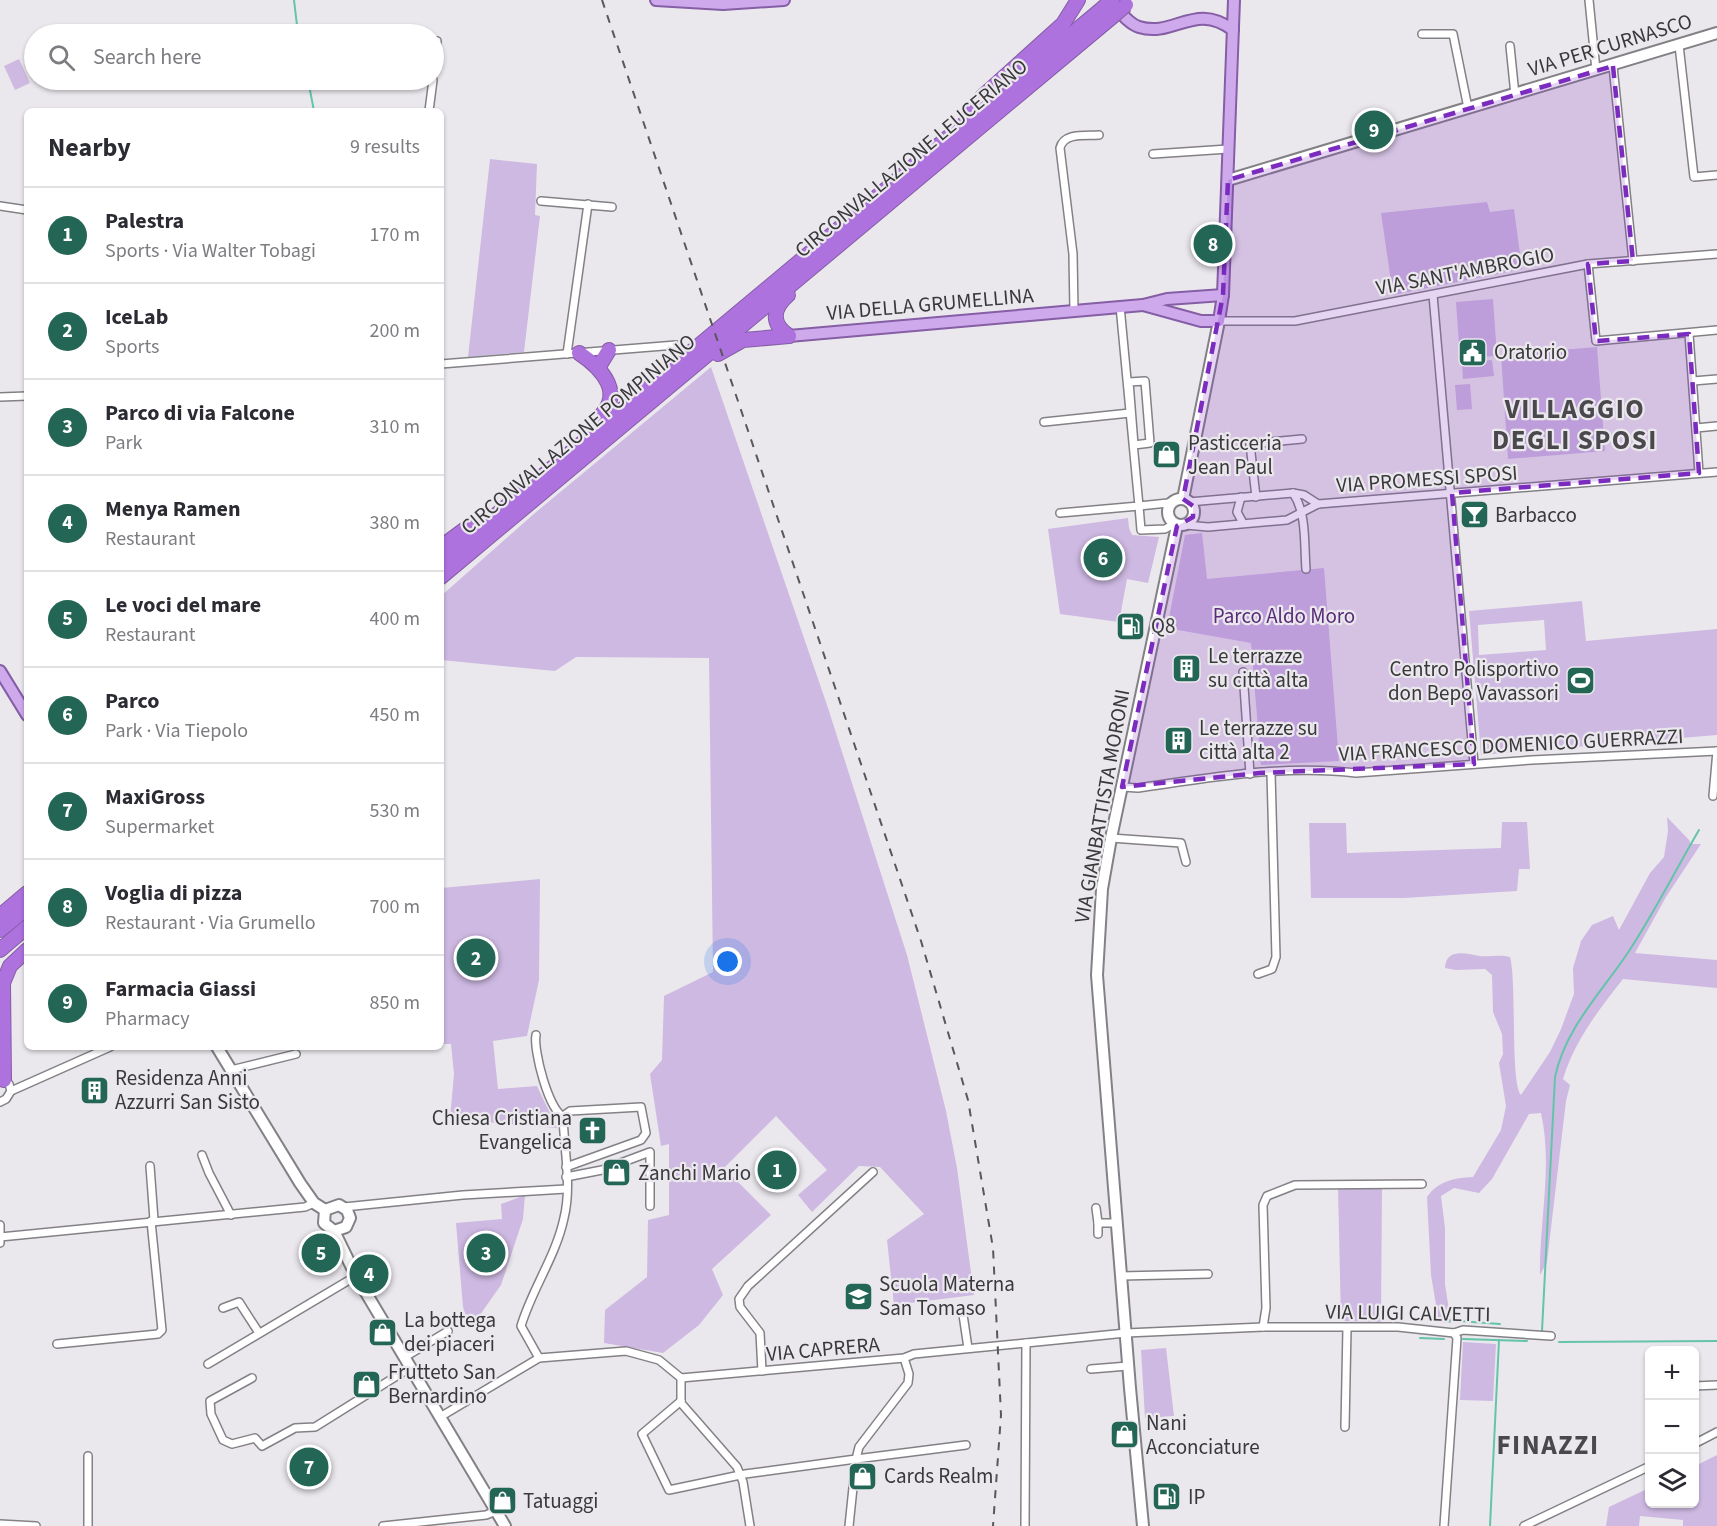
<!DOCTYPE html>
<meta charset="utf-8">
<style>
:root{--surface:#fff;--page:#f2f2f3;--text:#2b2b33;--muted:#7c7c81;--line:#e1e1e2;--accent:#246655}
body{margin:0;font-family:"Source Sans 3",sans-serif;background:var(--page);color:var(--text)}
.controls{position:absolute;right:18px;bottom:18px;display:grid;overflow:hidden;border-radius:9px;box-shadow:0 2px 4px #0004}
.controls button{width:54px;height:54px;display:grid;place-items:center;padding:0;border:0;border-bottom:2px solid var(--line);background:var(--surface);color:var(--text);font:30px sans-serif}
.you{position:absolute;left:728px;top:962px;width:21px;height:21px;margin:-15px;border:4px solid #fff;border-radius:50%;background:#1a73e8;box-shadow:0 0 0 9px #1a73e833}
.badge{display:grid;place-items:center;width:39px;height:39px;border-radius:50%;background:var(--accent);color:#fff;font-size:20px;font-weight:700}
.pin{position:absolute;translate:-50% -50%;border:3px solid #fff;box-shadow:0 2px 6px #0006}
.list{margin:0;padding:0;list-style:none}
h2{display:flex;justify-content:space-between;align-items:center;height:78px;margin:0;padding:0 24px;font-size:26px}
h2 small{font-size:20px;font-weight:400;color:var(--muted)}
.list li{display:grid;grid-template-columns:39px 1fr auto;gap:18px;align-items:center;box-sizing:border-box;height:96px;padding:0 24px;border-top:2px solid var(--line)}
.list b{display:block;font-size:22px;white-space:nowrap}
.list p{margin:0;font-size:20px;white-space:nowrap;color:var(--muted)}
.list em{font-size:20px;font-style:normal;color:var(--muted)}
.icon{flex:none;width:33px;height:33px;fill:none;stroke:currentColor;stroke-width:2;stroke-linecap:round;stroke-linejoin:round}
.map{position:relative;flex:none;width:1717px;height:1526px;overflow:hidden}
.search{position:absolute;background:var(--surface);box-shadow:0 2px 4px #0004;left:24px;top:24px;width:420px;height:66px;display:flex;align-items:center;gap:15px;box-sizing:border-box;padding:0 21px;border-radius:33px;color:var(--muted);font-size:22px}
.panel{position:absolute;background:var(--surface);box-shadow:0 2px 4px #0004;left:24px;top:108px;width:420px;height:942px;border-radius:9px}
.map>svg:first-child{display:block}
.green{fill:#ceb9e2;fill-rule:evenodd}
.lines{fill:none;stroke-linecap:round;stroke-linejoin:round}
.stream{stroke:#63c4a9;stroke-width:2}
.street-casing{stroke:#838185;stroke-width:10}
.secondary-casing{stroke:#838185;stroke-width:14}
.primary-casing{stroke:#855ea5;stroke-width:14}
.highway-casing{stroke:#855ea5;stroke-width:16}
.street{stroke:#fff;stroke-width:7}
.secondary{stroke:#fff;stroke-width:10}
.primary{stroke:#ceaaec;stroke-width:10}
.highway{stroke:#ae72df;stroke-width:14}
.rail{stroke:#59575a;stroke-width:2;stroke-dasharray:8 8;stroke-linecap:butt}
.highway-bridge-casing{stroke:#855ea5;stroke-width:16;stroke-linecap:butt}
.highway-bridge{stroke:#ae72df;stroke-width:14}
.marked{fill:#7b2cbf;fill-opacity:0.2;stroke:#7b2cbf;stroke-width:4.5;stroke-dasharray:12 8;stroke-linejoin:round}
.labels{text-anchor:middle;dominant-baseline:central;stroke-width:4.5;stroke-linejoin:round;paint-order:stroke}
.street-label{font-size:21px;fill:#39383a;stroke:#ebe8ed}
.poi-label{font-size:21px;fill:#39383a;stroke:#ebe8ed;text-anchor:start}
.park-label{font-size:21px;fill:#592c7a;stroke:#ebe8ed}
.district-label{font-size:27px;font-weight:bold;letter-spacing:1.5px;fill:#4a484c;stroke:#ebe8ed}
</style>
<div class="map">
<svg width="1717" height="1526" viewBox="0 0 1717 1526">
<rect width="100%" height="100%" fill="#ebe8ed"/>
<!-- green -->
<g class="green">
<polygon points="19,59 30,83 15,90 4,66"/>
<polygon points="490,159 537,164 535,215 540,216 524,352 468,357"/>
<polygon points="1487,202 1490,212 1514,209 1522,269 1393,295 1381,213"/>
<polygon points="1493,299 1497,356 1460,358 1456,302"/>
<polygon points="1597,347 1605,451 1508,459 1501,355"/>
<polygon points="1492,360 1494,376 1463,379 1462,363"/>
<polygon points="711,367 828,708 907,955 946,1111 957,1168 974,1295 894,1305 887,1240 924,1214 880,1167 859,1166 812,1212 798,1195 827,1170 776,1116 724,1168 771,1215 712,1269 723,1295 699,1325 663,1353 604,1343 605,1310 647,1277 648,1220 669,1215 669,1144 661,1146 650,1074 662,1060 664,996 713,972 709,658 576,657 555,671 441,660 441,596 535,513"/>
<polygon points="1470,384 1472,409 1457,410 1455,385"/>
<polygon points="1128,518 1129,528 1132,535 1159,537 1148,583 1127,579 1119,622 1060,614 1048,529"/>
<polygon points="1202,533 1207,579 1324,568 1339,761 1261,765 1251,643 1167,628 1185,535"/>
<path d="M1582 601 1586 641 1717 629V735L1481 755 1469 611ZM1544 620 1546 650 1479 655 1478 625Z"/>
<path d="M1667 817 1690 841V844H1701L1666 897 1635 953 1717 960V988L1623 979C1598 1011 1575 1040 1563 1079L1570 1085 1566 1101 1547 1262 1540 1275C1539 1221 1553 1167 1541 1113L1529 1114 1492 1179 1479 1193 1454 1188 1441 1196 1445 1228V1284L1451 1323H1439L1431 1275 1427 1197C1438 1181 1454 1178 1473 1177L1501 1130 1506 1106 1499 1063 1503 1054 1502 1034 1493 1012 1492 975 1485 969 1456 970 1445 968C1446 947 1467 954 1480 956 1491 957 1500 954 1510 957 1517 982 1510 1083 1521 1095L1550 1052 1561 1029 1574 994 1573 968 1581 941 1592 925 1613 916 1619 930 1650 873 1664 857 1668 831Z"/>
<polygon points="1502,822 1527,822 1530,869 1519,869 1517,891 1404,898 1311,898 1309,823 1346,823 1347,853 1501,848"/>
<polygon points="540,879 539,980 527,1036 493,1041 498,1089 537,1086 557,1128 450,1119 454,1074 451,1044 441,1044 441,888"/>
<polygon points="1338,1188 1382,1188 1381,1322 1341,1321"/>
<polygon points="525,1195 523,1219 501,1285 470,1329 463,1307 456,1223 502,1219 501,1204"/>
<polygon points="1463,1342 1496,1344 1493,1401 1460,1400"/>
<polygon points="1166,1348 1174,1416 1145,1418 1141,1350"/>
<polygon points="1717,1455 1717,1526 1683,1526 1683,1520 1640,1516 1639,1526 1606,1526 1609,1507 1649,1488 1650,1504 1694,1504 1695,1466"/>
</g>
<g class="lines">
<!-- stream -->
<g class="stream">
<polyline points="294,0 298,34"/>
<polyline points="308,80 314,111"/>
<polyline points="1444,1320 1500,1324"/>
<path d="M1542 1331 1555 1077C1565 1029 1600 994 1627 954 1653 915 1675 871 1699 830"/>
<polyline points="1420,1338 1444,1339"/>
<polyline points="1463,1339 1527,1341"/>
<polyline points="1559,1342 1717,1341"/>
<polyline points="1490,1526 1499,1340"/>
</g>
<defs>
<g id="street">
<polyline points="1589,0 1596,70"/>
<polyline points="1422,34 1453,34 1468,108"/>
<polyline points="1679,45 1694,177 1717,175"/>
<polyline points="1510,46 1515,95"/>
<polyline points="1613,66 1633,261"/>
<polyline points="434,72 437,41"/>
<polyline points="429,111 433,80"/>
<polyline points="1153,154 1228,149"/>
<polyline points="541,201 612,207"/>
<polyline points="0,206 27,210"/>
<polyline points="1588,264 1596,341 1717,330"/>
<polyline points="1433,295 1474,764"/>
<path d="M1074 311 1073 254 1060 148C1064 132 1086 136 1099 135"/>
<polyline points="1219,321 1295,321 1588,264 1717,254"/>
<polyline points="1689,334 1699,473"/>
<polyline points="567,354 588,204"/>
<polyline points="441,364 676,345"/>
<polygon points="1145,381 1150,443 1134,445 1129,382"/>
<polyline points="1693,381 1717,379"/>
<polyline points="0,397 27,396"/>
<polyline points="1044,422 1130,413"/>
<polyline points="1696,428 1717,426"/>
<path d="M1293 493C1307 513 1304 545 1306 569"/>
<polyline points="1241,497 1237,512 1243,523"/>
<polyline points="1256,497 1250,444 1302,439"/>
<polyline points="1189,502 1293,493 1304,495 1318,504"/>
<polyline points="1060,513 1139,506 1120,306"/>
<polyline points="1174,524 1165,529 1141,530 1139,506 1168,503 1175,500"/>
<polyline points="1186,525 1208,527 1287,520 1318,504 1717,472"/>
<polyline points="1243,672 1250,774"/>
<path d="M1122 787 1138 788C1209 778 1285 764 1356 773L1532 760 1717 751"/>
<polyline points="1713,796 1717,751"/>
<polyline points="1111,838 1181,843 1186,862"/>
<polyline points="1258,974 1272,969 1276,957 1271,773"/>
<path d="M536 1035C533 1050 549 1111 563 1116"/>
<polyline points="231,1070 296,1054"/>
<polyline points="11,1091 110,1047"/>
<polyline points="0,1102 6,1099 11,1091 9,1084 2,1080"/>
<polyline points="563,1116 570,1111 641,1107 646,1133 641,1140 566,1167"/>
<polyline points="202,1155 209,1173 231,1215"/>
<polyline points="150,1166 154,1220"/>
<polyline points="566,1177 602,1170 650,1152 650,1206"/>
<polyline points="344,1207 463,1195 566,1189"/>
<polyline points="1096,1208 1098,1223"/>
<polyline points="0,1225 0,1243"/>
<polyline points="1098,1234 1098,1223 1116,1223"/>
<polyline points="0,1237 305,1207 314,1203"/>
<polyline points="1121,1276 1208,1274"/>
<polyline points="223,1308 239,1302 259,1333"/>
<polyline points="962,1308 968,1348"/>
<polyline points="1263,1327 1266,1308 1263,1205 1267,1196 1295,1185 1422,1184"/>
<polyline points="57,1344 158,1334 162,1330 151,1221"/>
<polyline points="405,1357 448,1331"/>
<path d="M539 1358 521 1326C532 1289 556 1256 564 1218 572 1186 564 1149 563 1116"/>
<polyline points="208,1364 356,1276"/>
<polyline points="1091,1369 1128,1366"/>
<polyline points="762,1371 760,1333 740,1307 739,1299 748,1286 873,1172"/>
<polyline points="252,1378 210,1401 211,1414 223,1440 232,1444 255,1438 262,1446 295,1428 315,1427 411,1367"/>
<polyline points="681,1378 904,1358 914,1354 1026,1343"/>
<polyline points="681,1378 681,1403 737,1467 743,1482 750,1526"/>
<polyline points="1694,1386 1717,1385"/>
<polyline points="681,1401 642,1434 669,1490 745,1474 856,1459 859,1447 908,1383 909,1374 904,1358"/>
<polyline points="440,1417 539,1358 626,1351 659,1360 681,1378"/>
<polyline points="1345,1427 1347,1328"/>
<polyline points="1694,1444 1717,1432"/>
<polyline points="88,1456 88,1526"/>
<polyline points="0,1524 36,1526"/>
<polyline points="383,1526 486,1515 496,1511"/>
<polyline points="849,1526 856,1459 966,1445"/>
<polyline points="1025,1526 1026,1343 1126,1333 1263,1327 1398,1327 1454,1333 1463,1330 1551,1336"/>
<polyline points="1444,1526 1457,1338 1454,1333"/>
<polyline points="1524,1526 1650,1466"/>
</g>
<g id="secondary">
<polyline points="1228,180 1717,33"/>
<circle cx="1181" cy="512" r="13"/>
<polyline points="1183,499 1219,321"/>
<polyline points="217,1047 300,1183 314,1203 325,1210"/>
<polyline points="334,1231 346,1227 350,1218 347,1210 339,1205 325,1210 324,1223 334,1231 356,1276 505,1526"/>
<polyline points="1143,1526 1130,1388 1097,975 1102,889 1111,838 1177,526"/>
</g>
<g id="primary">
<polyline points="656,0 723,4 784,0"/>
<path d="M1115 6C1122 14 1129 24 1139 27 1174 38 1195 1 1233 30"/>
<polyline points="1143,305 1201,321 1219,321 1223,295 1234,0"/>
<polyline points="789,336 1143,305 1167,299 1223,295"/>
<polyline points="0,671 27,715"/>
</g>
<g id="highway">
<polyline points="973,111 982,97 1063,24 1078,0"/>
<path d="M788 295C772 309 771 324 789 336"/>
<path d="M579 353C603 369 626 395 597 419"/>
<polyline points="718,354 743,340 789,336"/>
<polyline points="598,368 609,350"/>
<polyline points="441,547 468,527"/>
<polyline points="441,561 1103,8"/>
<polyline points="441,577 1112,17"/>
<polyline points="0,916 27,893"/>
<polyline points="0,930 27,908"/>
<polyline points="0,950 27,927"/>
<polyline points="4,1080 3,983 10,966 27,950"/>
</g>
</defs>
<!-- street casing -->
<use href="#street" class="street-casing"/>
<!-- secondary casing -->
<use href="#secondary" class="secondary-casing"/>
<!-- primary casing -->
<use href="#primary" class="primary-casing"/>
<!-- highway casing -->
<use href="#highway" class="highway-casing"/>
<!-- street -->
<use href="#street" class="street"/>
<!-- secondary -->
<use href="#secondary" class="secondary"/>
<!-- primary -->
<use href="#primary" class="primary"/>
<!-- highway -->
<use href="#highway" class="highway"/>
<!-- rail -->
<polyline class="rail" points="602,0 921,941 968,1100 993,1248 1001,1415 993,1526"/>
<defs>
<g id="highway-bridge">
<polyline points="1103,8 1112,0"/>
<polyline points="1112,17 1126,5"/>
</g>
</defs>
<!-- highway-bridge casing -->
<use href="#highway-bridge" class="highway-bridge-casing"/>
<!-- highway-bridge -->
<use href="#highway-bridge" class="highway-bridge"/>
</g>
<!-- marked area -->
<path class="marked" d="M1613 66 1633 261 1588 264 1596 341 1689 334 1699 473 1452 493 1474 764 1260 773 1122 787 1177 526 1193 517V506L1183 499 1223 295 1228 180Z"/>
<!-- icons -->
<defs>
<symbol id="civic-square" viewBox="-11 -11 22 22"><rect x="-9" y="-9" width="18" height="18" rx="4" fill="#246655" stroke="#ebe8ed"/><path d="M-.6-6.5H3V-4.5H.6V-3L4-1V1h2V6H-6V1h2V-1L-.6-3ZM-1.2 2.5V6h2.4V2.5Z" fill="#fff"/></symbol>
<symbol id="shop-square" viewBox="-11 -11 22 22"><rect x="-9" y="-9" width="18" height="18" rx="4" fill="#246655" stroke="#ebe8ed"/><path d="M-5-2.5h2.3a2.7 3.5 0 0 1 5.4 0H5L5.5 6h-11ZM-1.5-2.5h3a1.5 2.3 0 0 0-3 0Z" fill="#fff"/></symbol>
<symbol id="bar-square" viewBox="-11 -11 22 22"><rect x="-9" y="-9" width="18" height="18" rx="4" fill="#246655" stroke="#ebe8ed"/><path d="M-6-5H6L.8 .8V4.5H3.5V6h-7V4.5H-.8V.8Z" fill="#fff"/></symbol>
<symbol id="fuel-square" viewBox="-11 -11 22 22"><rect x="-9" y="-9" width="18" height="18" rx="4" fill="#246655" stroke="#ebe8ed"/><path d="M-5.5-6h7V0h2V4h1.3V-2.5L3-4.5l.8-.8L6-3V5H2.5V1h-1V6h-7ZM-4.2-4.7v3.2H.2V-4.7Z" fill="#fff"/></symbol>
<symbol id="building-square" viewBox="-11 -11 22 22"><rect x="-9" y="-9" width="18" height="18" rx="4" fill="#246655" stroke="#ebe8ed"/><path d="M-4-6H4V6H1V3H-1V6H-4ZM-2.5-4.3h1.7v1.8h-1.7ZM.8-4.3h1.7v1.8H.8ZM-2.5-1h1.7V.8h-1.7ZM.8-1h1.7V.8H.8Z" fill="#fff"/></symbol>
<symbol id="stadium-square" viewBox="-11 -11 22 22"><rect x="-9" y="-9" width="18" height="18" rx="4" fill="#246655" stroke="#ebe8ed"/><path d="M0-5a6.5 5 0 1 0 0 10a6.5 5 0 1 0 0-10ZM-3.5-1.8h7v3.6h-7Z" fill="#fff"/></symbol>
<symbol id="church-square" viewBox="-11 -11 22 22"><rect x="-9" y="-9" width="18" height="18" rx="4" fill="#246655" stroke="#ebe8ed"/><path d="M-1.2-6h2.4v3.5h3.3v2.4h-3.3V6h-2.4V-.1h-3.3v-2.4h3.3Z" fill="#fff"/></symbol>
<symbol id="school-square" viewBox="-11 -11 22 22"><rect x="-9" y="-9" width="18" height="18" rx="4" fill="#246655" stroke="#ebe8ed"/><path d="M0-5L7-2L0 1L-7-2ZM-4 1L0 2.5L4 1V4Q0 6-4 4Z" fill="#fff"/></symbol>
</defs>
<g fill-rule="evenodd">
<use href="#civic-square" x="1456" y="336" width="33" height="33"/>
<use href="#shop-square" x="1150" y="438" width="33" height="33"/>
<use href="#bar-square" x="1458" y="498" width="33" height="33"/>
<use href="#fuel-square" x="1114" y="610" width="33" height="33"/>
<use href="#building-square" x="1170" y="652" width="33" height="33"/>
<use href="#stadium-square" x="1564" y="664" width="33" height="33"/>
<use href="#building-square" x="1162" y="724" width="33" height="33"/>
<use href="#building-square" x="78" y="1074" width="33" height="33"/>
<use href="#church-square" x="576" y="1114" width="33" height="33"/>
<use href="#shop-square" x="600" y="1156" width="33" height="33"/>
<use href="#school-square" x="842" y="1280" width="33" height="33"/>
<use href="#shop-square" x="366" y="1316" width="33" height="33"/>
<use href="#shop-square" x="350" y="1368" width="33" height="33"/>
<use href="#shop-square" x="1108" y="1418" width="33" height="33"/>
<use href="#shop-square" x="846" y="1460" width="33" height="33"/>
<use href="#fuel-square" x="1150" y="1480" width="33" height="33"/>
<use href="#shop-square" x="486" y="1484" width="33" height="33"/>
</g>
<g class="labels">
<!-- street labels -->
<g class="street-label">
<text transform="translate(1610 45) rotate(-17)">VIA PER CURNASCO</text>
<text transform="translate(911 158) rotate(-40)">CIRCONVALLAZIONE LEUCERIANO</text>
<text transform="translate(1465 271) rotate(-11)">VIA SANT'AMBROGIO</text>
<text transform="translate(930 304) rotate(-5)">VIA DELLA GRUMELLINA</text>
<text transform="translate(578 434) rotate(-40)">CIRCONVALLAZIONE POMPINIANO</text>
<text transform="translate(1427 479) rotate(-4)">VIA PROMESSI SPOSI</text>
<text transform="translate(1511 745) rotate(-3)">VIA FRANCESCO DOMENICO GUERRAZZI</text>
<text transform="translate(1102 806) rotate(-80)">VIA GIANBATTISTA MORONI</text>
<text transform="translate(1408 1313) rotate(1)">VIA LUIGI CALVETTI</text>
<text transform="translate(823 1349) rotate(-5)">VIA CAPRERA</text>
</g>
<!-- poi labels -->
<g class="poi-label">
<text x="1494" y="352">Oratorio</text>
<text x="1188" y="443">Pasticceria<tspan x="1188" dy="24">Jean Paul</tspan></text>
<text x="1495" y="515">Barbacco</text>
<text x="1151" y="626">Q8</text>
<text x="1208" y="656">Le terrazze<tspan x="1208" dy="24">su città alta</tspan></text>
<text x="1559" y="669" text-anchor="end">Centro Polisportivo<tspan x="1559" dy="24">don Bepo Vavassori</tspan></text>
<text x="1199" y="728">Le terrazze su<tspan x="1199" dy="24">città alta 2</tspan></text>
<text x="115" y="1078">Residenza Anni<tspan x="115" dy="24">Azzurri San Sisto</tspan></text>
<text x="572" y="1118" text-anchor="end">Chiesa Cristiana<tspan x="572" dy="24">Evangelica</tspan></text>
<text x="638" y="1173">Zanchi Mario</text>
<text x="879" y="1284">Scuola Materna<tspan x="879" dy="24">San Tomaso</tspan></text>
<text x="404" y="1320">La bottega<tspan x="404" dy="24">dei piaceri</tspan></text>
<text x="388" y="1372">Frutteto San<tspan x="388" dy="24">Bernardino</tspan></text>
<text x="1146" y="1423">Nani<tspan x="1146" dy="24">Acconciature</tspan></text>
<text x="884" y="1476">Cards Realm</text>
<text x="1188" y="1497">IP</text>
<text x="523" y="1501">Tatuaggi</text>
</g>
<!-- park labels -->
<g class="park-label">
<text x="1284" y="616">Parco Aldo Moro</text>
</g>
<!-- district labels -->
<g class="district-label">
<text x="1575" y="409">VILLAGGIO<tspan x="1575" dy="31">DEGLI SPOSI</tspan></text>
<text x="1548" y="1445">FINAZZI</text>
</g>
</g>
</svg>
<div class="controls">
<button>+</button>
<button>−</button>
<button><svg class="icon" aria-label="layers" viewBox="0 0 24 24"><path d="M12 4l9 5-9 5-9-5zM3 14l9 5 9-5"/></svg></button>
</div>
<div class="you"></div>
<div class="pin badge" style="left:777px;top:1170px">1</div>
<div class="pin badge" style="left:476px;top:958px">2</div>
<div class="pin badge" style="left:486px;top:1253px">3</div>
<div class="pin badge" style="left:369px;top:1274px">4</div>
<div class="pin badge" style="left:321px;top:1253px">5</div>
<div class="pin badge" style="left:1103px;top:558px">6</div>
<div class="pin badge" style="left:309px;top:1467px">7</div>
<div class="pin badge" style="left:1213px;top:244px">8</div>
<div class="pin badge" style="left:1374px;top:130px">9</div>
<div class="search"><svg class="icon" aria-label="search" viewBox="0 0 24 24"><circle cx="10" cy="10" r="6"/><path d="M15 15l6 6"/></svg>Search here</div>
<section class="panel">
<h2>Nearby<small>9 results</small></h2>
<ul class="list">
<li><span class="badge">1</span><div><b>Palestra</b><p>Sports · Via Walter Tobagi</p></div><em>170 m</em></li>
<li><span class="badge">2</span><div><b>IceLab</b><p>Sports</p></div><em>200 m</em></li>
<li><span class="badge">3</span><div><b>Parco di via Falcone</b><p>Park</p></div><em>310 m</em></li>
<li><span class="badge">4</span><div><b>Menya Ramen</b><p>Restaurant</p></div><em>380 m</em></li>
<li><span class="badge">5</span><div><b>Le voci del mare</b><p>Restaurant</p></div><em>400 m</em></li>
<li><span class="badge">6</span><div><b>Parco</b><p>Park · Via Tiepolo</p></div><em>450 m</em></li>
<li><span class="badge">7</span><div><b>MaxiGross</b><p>Supermarket</p></div><em>530 m</em></li>
<li><span class="badge">8</span><div><b>Voglia di pizza</b><p>Restaurant · Via Grumello</p></div><em>700 m</em></li>
<li><span class="badge">9</span><div><b>Farmacia Giassi</b><p>Pharmacy</p></div><em>850 m</em></li>
</ul>
</section>
</div>
